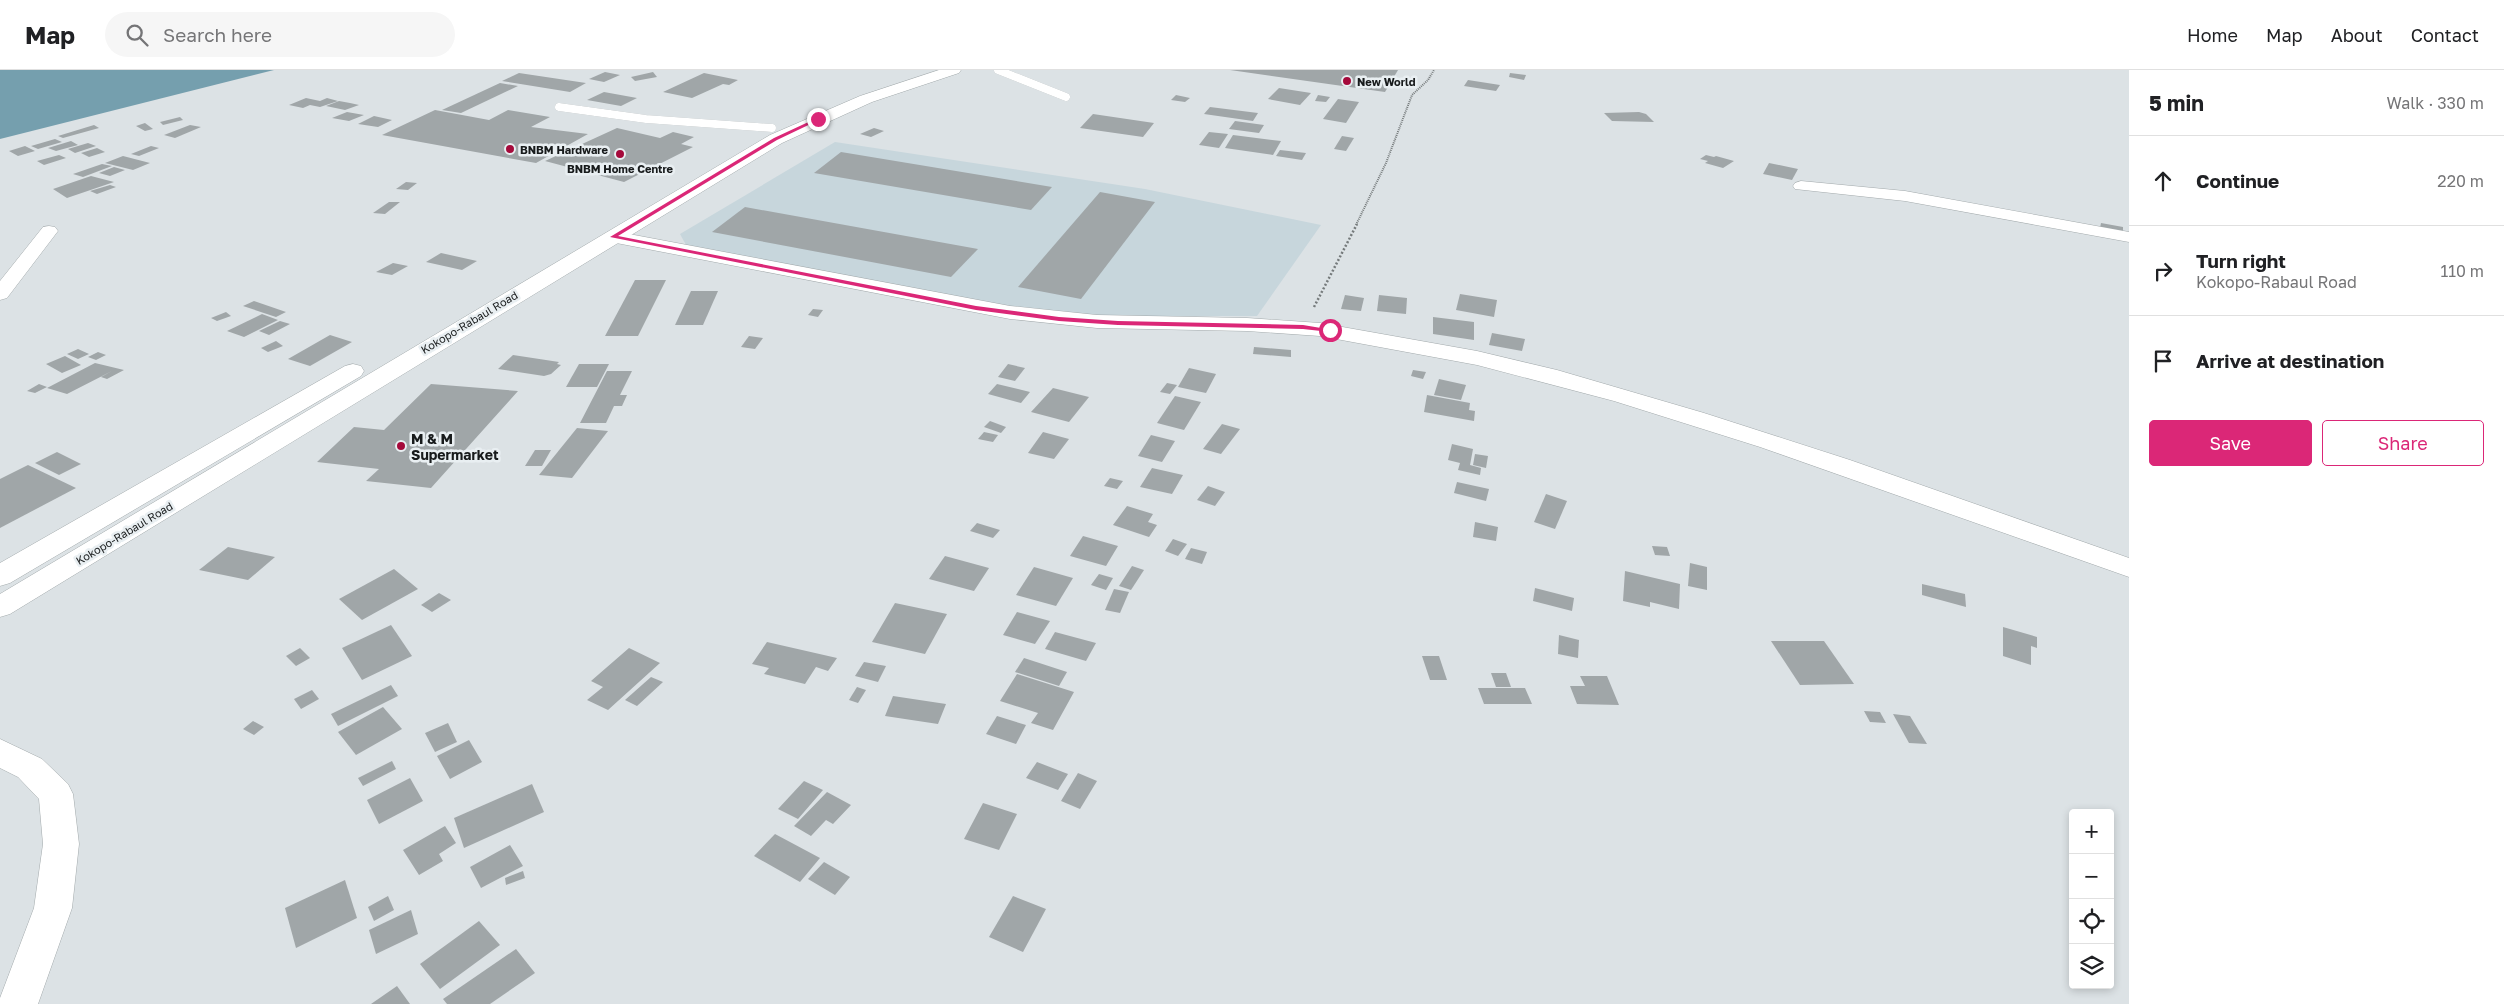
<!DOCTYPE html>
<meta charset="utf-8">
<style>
:root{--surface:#fff;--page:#f6f6f6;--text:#202124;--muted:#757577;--line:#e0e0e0;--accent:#db2777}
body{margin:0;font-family:"Golos Text",sans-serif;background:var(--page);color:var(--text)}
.controls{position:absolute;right:15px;bottom:15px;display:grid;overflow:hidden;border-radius:5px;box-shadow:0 2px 8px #0003}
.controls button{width:45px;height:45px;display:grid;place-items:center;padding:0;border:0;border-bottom:1px solid var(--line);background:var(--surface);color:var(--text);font:25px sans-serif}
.stop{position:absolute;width:15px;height:15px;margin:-11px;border:4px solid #db2777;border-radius:50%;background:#fff}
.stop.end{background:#db2777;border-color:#fff;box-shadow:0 1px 5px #0008}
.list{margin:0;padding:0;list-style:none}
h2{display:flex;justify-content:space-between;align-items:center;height:65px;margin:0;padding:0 20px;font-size:21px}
h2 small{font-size:16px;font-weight:400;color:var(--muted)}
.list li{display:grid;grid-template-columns:32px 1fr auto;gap:15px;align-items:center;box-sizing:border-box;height:90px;padding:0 20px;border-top:1px solid var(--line)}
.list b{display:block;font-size:19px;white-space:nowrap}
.list p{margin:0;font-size:16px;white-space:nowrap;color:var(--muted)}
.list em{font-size:16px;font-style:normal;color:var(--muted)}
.actions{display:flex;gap:10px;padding:15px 20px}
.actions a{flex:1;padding:11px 0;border:1px solid var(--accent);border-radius:5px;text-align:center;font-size:18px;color:var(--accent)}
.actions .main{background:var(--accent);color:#fff}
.icon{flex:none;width:28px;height:28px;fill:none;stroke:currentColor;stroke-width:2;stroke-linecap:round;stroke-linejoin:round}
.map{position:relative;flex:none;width:2129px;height:934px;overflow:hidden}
header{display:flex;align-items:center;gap:30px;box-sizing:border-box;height:70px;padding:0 25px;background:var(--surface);border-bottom:1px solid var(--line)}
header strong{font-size:24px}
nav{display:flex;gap:28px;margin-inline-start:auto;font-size:18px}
.search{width:350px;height:45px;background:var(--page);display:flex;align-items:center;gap:12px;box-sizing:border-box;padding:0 18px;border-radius:28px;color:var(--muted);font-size:19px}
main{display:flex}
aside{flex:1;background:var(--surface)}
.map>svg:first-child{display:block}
.built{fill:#c7d6dc}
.water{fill:#759fae}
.building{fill:#a0a6a8}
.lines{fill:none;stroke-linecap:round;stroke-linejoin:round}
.service-casing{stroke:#a3aaac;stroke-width:8}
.minor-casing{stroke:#a3aaac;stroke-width:1}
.tertiary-casing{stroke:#a3aaac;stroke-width:1}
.primary-casing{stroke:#a3aaac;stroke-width:1}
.path-far1{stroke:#757a7b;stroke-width:2;stroke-dasharray:1 1;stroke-linecap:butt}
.path{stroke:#757a7b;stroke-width:2.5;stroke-dasharray:2 2;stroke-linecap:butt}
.service{stroke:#fff;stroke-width:8}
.minor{fill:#fff;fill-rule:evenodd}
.tertiary{fill:#fff;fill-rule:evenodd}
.primary{fill:#fff;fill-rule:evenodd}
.route{fill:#db2777}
.poi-dot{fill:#a50a3b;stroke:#e9eff2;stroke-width:2}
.labels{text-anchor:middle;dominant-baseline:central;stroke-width:5;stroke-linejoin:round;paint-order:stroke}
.far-poi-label{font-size:11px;font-weight:bold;fill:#181b1c;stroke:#e9eff2;text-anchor:start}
.far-street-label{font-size:11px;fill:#181b1c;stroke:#e9eff2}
.poi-label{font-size:14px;font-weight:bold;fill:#181b1c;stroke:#e9eff2;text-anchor:start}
</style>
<header>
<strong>Map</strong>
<div class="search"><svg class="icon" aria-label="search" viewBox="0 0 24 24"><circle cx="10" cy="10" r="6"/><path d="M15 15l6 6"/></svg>Search here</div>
<nav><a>Home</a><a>Map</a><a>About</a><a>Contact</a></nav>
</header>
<main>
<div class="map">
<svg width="2129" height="934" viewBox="0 0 2129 934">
<rect width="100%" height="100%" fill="#dce2e5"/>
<!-- built -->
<polygon class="built" points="835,72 1145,119 1321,155 1257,246 1115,246 1005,242 686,175 680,164"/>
<!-- water -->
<polygon class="water" points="0,0 274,0 0,69"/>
<!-- building -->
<g class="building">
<polygon points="1230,0 1398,0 1385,22"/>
<polygon points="605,2 620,5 604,12 589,9"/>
<polygon points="653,2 657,7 635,11 631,7"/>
<polygon points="519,3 586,13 570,22 502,11"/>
<polygon points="704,3 738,10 729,15 723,14 692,28 663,22"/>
<polygon points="1510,3 1526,5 1524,10 1509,7"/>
<polygon points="1468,10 1500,15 1496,21 1464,16"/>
<polygon points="500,13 518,16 461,43 442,40"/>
<polygon points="1279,18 1311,23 1300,35 1268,29"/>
<polygon points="604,22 637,28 621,36 587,30"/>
<polygon points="1176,25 1190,28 1185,32 1171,30"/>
<polygon points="1318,25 1330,27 1326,32 1315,31"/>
<polygon points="306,28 320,31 327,28 338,31 320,37 310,35 303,38 289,35"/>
<polygon points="1338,29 1359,32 1346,53 1323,49"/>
<polygon points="339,31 350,33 359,35 345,40 326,36"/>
<polygon points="1210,37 1258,43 1253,51 1204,44"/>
<polygon points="435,40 489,50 508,40 550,47 531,57 588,64 536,93 382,65"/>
<polygon points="347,42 364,45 349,51 332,48"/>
<polygon points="1639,42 1646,44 1654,52 1612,51 1604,43"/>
<polygon points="1093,44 1154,53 1143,67 1080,58"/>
<polygon points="374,46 392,50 378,57 358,54"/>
<polygon points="180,47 183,50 163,55 160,52"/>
<polygon points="1235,51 1264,55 1259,63 1229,59"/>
<polygon points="145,53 153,59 145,61 136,56"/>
<polygon points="94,55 99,58 63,68 58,66"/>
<polygon points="190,55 201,57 175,68 164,65"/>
<polygon points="617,58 660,68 673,62 694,67 681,74 693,77 624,112 545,91"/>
<polygon points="874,58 884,61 871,67 860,64"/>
<polygon points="1209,62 1228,64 1219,78 1199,75"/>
<polygon points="1233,65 1281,71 1273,85 1225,78"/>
<polygon points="1342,66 1354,68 1346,81 1334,79"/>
<polygon points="55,69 62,72 38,79 31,76"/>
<polygon points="71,71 78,75 56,81 48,78"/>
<polygon points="88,73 96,76 75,83 68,79"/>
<polygon points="25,76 35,81 18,86 9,81"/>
<polygon points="151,76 159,78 139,86 131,84"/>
<polygon points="97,78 105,82 89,87 81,83"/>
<polygon points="1280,80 1306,83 1302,90 1276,86"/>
<polygon points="841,82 1052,117 1031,140 814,103"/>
<polygon points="59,85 66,88 44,95 37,91"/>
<polygon points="1706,85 1714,87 1716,86 1734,91 1723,98 1705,93 1708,91 1700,89"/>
<polygon points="123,86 150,93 133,100 105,93"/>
<polygon points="1769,93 1798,99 1792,110 1763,104"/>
<polygon points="102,94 112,96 83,107 73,104"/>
<polygon points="114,97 125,100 110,106 99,103"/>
<polygon points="91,106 114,112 67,128 53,119"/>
<polygon points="406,112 417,113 408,120 396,119"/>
<polygon points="110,115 116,117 97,124 90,121"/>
<polygon points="1100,122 1155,132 1081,229 1018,217"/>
<polygon points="389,132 400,132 385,144 373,143"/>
<polygon points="745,137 978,179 951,207 712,162"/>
<polygon points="2101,153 2123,157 2123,162 2100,158"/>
<polygon points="441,183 477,191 462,200 426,192"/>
<polygon points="393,193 408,196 392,205 376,202"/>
<polygon points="635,210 666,210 638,266 605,266"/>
<polygon points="691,221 718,221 703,255 675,255"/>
<polygon points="1460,224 1497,230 1494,247 1456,240"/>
<polygon points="1345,225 1364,228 1361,241 1341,239"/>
<polygon points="1379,225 1407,228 1406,244 1377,241"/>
<polygon points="254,231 286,242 276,247 243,236"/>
<polygon points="813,239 823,240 818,247 808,245"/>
<polygon points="226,242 231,246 217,251 211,248"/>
<polygon points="262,244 278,250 244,267 227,261"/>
<polygon points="1433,247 1474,252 1474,270 1433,264"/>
<polygon points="280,251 290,254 269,265 259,261"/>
<polygon points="1492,263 1525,269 1522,281 1489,275"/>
<polygon points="330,265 352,272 310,296 288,289"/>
<polygon points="749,266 763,268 755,279 741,277"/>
<polygon points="276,271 283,276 268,282 261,278"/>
<polygon points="1254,277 1291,280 1291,287 1253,284"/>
<polygon points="78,279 89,284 78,289 67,284"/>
<polygon points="98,282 106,285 96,290 88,287"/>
<polygon points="513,285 559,292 557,294 561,295 551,304 544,306 498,299"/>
<polygon points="65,286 81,295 62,303 46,294"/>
<polygon points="95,293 124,300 107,309 101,307 112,301 67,324 47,318"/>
<polygon points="579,294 609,294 597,317 566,317"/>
<polygon points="1008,294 1025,298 1015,311 998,307"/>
<polygon points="1189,298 1216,304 1206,323 1178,317"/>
<polygon points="1413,300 1426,302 1423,309 1411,306"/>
<polygon points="607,301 632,301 620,325 627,325 622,336 614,336 606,353 580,353"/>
<polygon points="1439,309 1466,315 1461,330 1434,325"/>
<polygon points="1167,313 1177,315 1170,324 1160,322"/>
<polygon points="39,314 47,317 35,323 27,321"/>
<polygon points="431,314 518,321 431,418 366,411 379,399 317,392 354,357 384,360"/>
<polygon points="997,314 1030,322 1021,333 988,324"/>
<polygon points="1053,318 1089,327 1069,352 1031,342"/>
<polygon points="1427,325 1470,333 1469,340 1475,341 1474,351 1424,342"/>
<polygon points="1175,326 1201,332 1184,360 1157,353"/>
<polygon points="990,351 1006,357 1001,363 984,357"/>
<polygon points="1222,354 1240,359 1221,384 1203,379"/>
<polygon points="577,358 608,361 572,408 539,405"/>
<polygon points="984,362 998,365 993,372 978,369"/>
<polygon points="1043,362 1069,369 1054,389 1028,383"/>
<polygon points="1151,365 1175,371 1162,392 1138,386"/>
<polygon points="1452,374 1473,379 1470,395 1481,398 1480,405 1458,400 1460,393 1448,390"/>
<polygon points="535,380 551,380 542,396 525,396"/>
<polygon points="57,382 81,394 59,405 35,393"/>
<polygon points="1475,384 1488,386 1486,398 1473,395"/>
<polygon points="28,395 76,418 0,458 0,409"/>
<polygon points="1152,398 1183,405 1172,424 1140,417"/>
<polygon points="1110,408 1123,411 1117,419 1104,416"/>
<polygon points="1457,412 1489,419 1486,431 1454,423"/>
<polygon points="1208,416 1225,422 1215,436 1197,430"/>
<polygon points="1546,424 1567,431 1555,459 1534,452"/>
<polygon points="1127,436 1153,444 1148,452 1157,455 1149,467 1113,455"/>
<polygon points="1475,452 1498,457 1496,471 1473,467"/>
<polygon points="977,453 1000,460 993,468 970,461"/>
<polygon points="1083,466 1118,476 1106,496 1070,486"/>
<polygon points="1173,469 1187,474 1178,486 1165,481"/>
<polygon points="1652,476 1667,477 1670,486 1655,485"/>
<polygon points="228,477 275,487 248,510 199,500"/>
<polygon points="1191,478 1207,482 1202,494 1185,489"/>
<polygon points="945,486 989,498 974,521 929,509"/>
<polygon points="1690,493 1707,497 1707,520 1688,516"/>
<polygon points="1132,496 1144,500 1131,520 1119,516"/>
<polygon points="1034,497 1073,508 1056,536 1016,525"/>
<polygon points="394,499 418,519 362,550 339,529"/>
<polygon points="1625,501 1680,514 1679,539 1650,532 1650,537 1623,531"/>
<polygon points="1099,504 1113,508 1106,520 1091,515"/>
<polygon points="1922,514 1965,524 1966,537 1922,525"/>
<polygon points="1535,518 1574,528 1572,541 1533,531"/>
<polygon points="1114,519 1129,522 1120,543 1105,540"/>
<polygon points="439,523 451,530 432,542 421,535"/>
<polygon points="895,533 947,544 925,584 872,572"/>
<polygon points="1017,542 1050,551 1035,574 1003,565"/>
<polygon points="391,555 412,586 362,610 342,578"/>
<polygon points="2003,557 2037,567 2037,578 2031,576 2031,595 2003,586"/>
<polygon points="1055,562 1096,573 1086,591 1045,579"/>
<polygon points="1559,565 1579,570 1578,588 1558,584"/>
<polygon points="1771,571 1824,571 1854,614 1800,615"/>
<polygon points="767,572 837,588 828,601 816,597 805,614 764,604 769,598 752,594"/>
<polygon points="300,578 310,588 296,596 286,586"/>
<polygon points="629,578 660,593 608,640 587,630 603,617 591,611"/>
<polygon points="1422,586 1439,586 1447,610 1430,610"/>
<polygon points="1024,588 1067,602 1059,616 1015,602"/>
<polygon points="864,592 886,596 878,612 855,606"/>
<polygon points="1491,603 1506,603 1511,617 1496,617"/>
<polygon points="1017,604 1074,622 1053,660 1031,653 1038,643 1000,631"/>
<polygon points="1580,606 1607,606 1619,635 1577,634 1570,616 1585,616"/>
<polygon points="651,607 663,612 637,636 625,630"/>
<polygon points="391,615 398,626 338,656 331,644"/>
<polygon points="857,617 866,620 858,633 849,630"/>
<polygon points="1478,618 1525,618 1532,634 1484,634"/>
<polygon points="312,620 319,629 301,639 294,629"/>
<polygon points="893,626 946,634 938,654 885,646"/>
<polygon points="383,637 402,659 356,685 338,662"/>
<polygon points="1864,641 1880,642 1886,653 1870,652"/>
<polygon points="1893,644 1910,646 1927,674 1909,673"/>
<polygon points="997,646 1026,655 1016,674 986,664"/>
<polygon points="253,651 264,657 254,665 243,659"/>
<polygon points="448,653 457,672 435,682 425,663"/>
<polygon points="469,670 482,692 450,709 437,686"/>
<polygon points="392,691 396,699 363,716 358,708"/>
<polygon points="1037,692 1068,704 1058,720 1026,708"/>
<polygon points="1078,703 1097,711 1080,739 1061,731"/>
<polygon points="410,708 423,731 379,754 367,730"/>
<polygon points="804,711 823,720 798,749 778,739"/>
<polygon points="532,714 544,742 464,778 454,748"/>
<polygon points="827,722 851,735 833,754 826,750 811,766 794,756"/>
<polygon points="983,733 1017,744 999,780 964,769"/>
<polygon points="445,756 456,773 439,784 443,791 419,805 403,780"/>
<polygon points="775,764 820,788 800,812 754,786"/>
<polygon points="510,775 523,796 481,818 470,797"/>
<polygon points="824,792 850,807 835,825 808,809"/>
<polygon points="523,801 525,808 506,815 505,808"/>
<polygon points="345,810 357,848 296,878 285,838"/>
<polygon points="388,826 394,840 374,851 368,837"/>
<polygon points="1013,826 1046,839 1023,882 989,867"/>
<polygon points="411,840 418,864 376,884 369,860"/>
<polygon points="479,851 500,875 440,919 420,894"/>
<polygon points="516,879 535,903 490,934 447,934 443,929"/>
<polygon points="397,916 410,934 371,934"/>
</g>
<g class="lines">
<defs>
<g id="service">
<polyline points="998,0 1066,27"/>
<polyline points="559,37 646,49 772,58"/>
</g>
<g id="minor">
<polygon points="1801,111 1905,121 2129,162 2129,172 1905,131 1795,119 1793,116 1795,113"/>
<polygon points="49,156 55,157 58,161 7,228 0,230 0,211 43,157"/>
</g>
<g id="tertiary">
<polygon points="613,161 1010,236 1097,245 1247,248 1320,253 1477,281 1557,300 1704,343 1850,390 2129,488 2129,507 1760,377 1614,331 1477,295 1320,266 1247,261 1097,258 1010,249 606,171 603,167 606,163"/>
<polygon points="0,669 42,689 68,714 73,724 79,774 72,838 38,934 0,934 0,928 34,838 43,774 39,729 18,707 0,698"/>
</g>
<g id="primary">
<polygon points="939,0 961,0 959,3 872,32 782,73 10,544 0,547 0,524 770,65 860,26"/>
<polygon points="353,294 361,296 364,301 361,306 10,513 0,516 0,493 345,296"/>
</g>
</defs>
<!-- service casing -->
<use href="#service" class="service-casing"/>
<!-- minor casing -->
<use href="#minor" class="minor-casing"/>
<!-- tertiary casing -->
<use href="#tertiary" class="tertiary-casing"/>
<!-- primary casing -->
<use href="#primary" class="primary-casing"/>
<!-- path-far1 -->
<polyline class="path-far1" points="1356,155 1386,93 1412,25 1428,10 1434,0"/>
<!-- path -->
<polyline class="path" points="1314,237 1357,154"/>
<!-- service -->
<use href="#service" class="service"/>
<!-- minor -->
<use href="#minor" class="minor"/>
<!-- tertiary -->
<use href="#tertiary" class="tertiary"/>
<!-- primary -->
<use href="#primary" class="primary"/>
</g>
<!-- route -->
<polygon class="route" points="817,48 821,49 777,70 618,166 976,236 1059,247 1118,251 1303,255 1333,260 1330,262 1303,259 1118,255 1059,251 976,240 610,167 774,68"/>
<!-- markers -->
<g class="poi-dot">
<circle cx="1347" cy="11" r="5"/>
<circle cx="510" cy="79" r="5"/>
<circle cx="620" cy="84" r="5"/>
<circle cx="401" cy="376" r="5"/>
</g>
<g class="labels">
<!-- far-poi labels -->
<g class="far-poi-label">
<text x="1357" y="11">New World</text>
<text x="520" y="79">BNBM Hardware</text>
<text x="620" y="98" text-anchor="middle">BNBM Home Centre</text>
</g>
<!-- far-street labels -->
<g class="far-street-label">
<text transform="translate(469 252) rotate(-31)">Kokopo-Rabaul Road</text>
<text transform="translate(124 463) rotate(-31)">Kokopo-Rabaul Road</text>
</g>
<!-- poi labels -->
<g class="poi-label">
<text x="411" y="368">M &amp; M<tspan x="411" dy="16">Supermarket</tspan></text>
</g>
</g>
</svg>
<div class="controls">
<button>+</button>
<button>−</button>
<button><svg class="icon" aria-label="locate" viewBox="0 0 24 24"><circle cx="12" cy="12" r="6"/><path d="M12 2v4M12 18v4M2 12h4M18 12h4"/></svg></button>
<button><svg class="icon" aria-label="layers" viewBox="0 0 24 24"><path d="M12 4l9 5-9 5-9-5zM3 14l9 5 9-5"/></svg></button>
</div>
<div class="stop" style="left:1330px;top:260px"></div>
<div class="stop end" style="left:818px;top:49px"></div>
</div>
<aside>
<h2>5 min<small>Walk · 330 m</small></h2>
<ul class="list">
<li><svg class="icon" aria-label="ahead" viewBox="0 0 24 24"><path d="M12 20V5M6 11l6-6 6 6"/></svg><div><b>Continue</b></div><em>220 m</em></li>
<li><svg class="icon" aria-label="right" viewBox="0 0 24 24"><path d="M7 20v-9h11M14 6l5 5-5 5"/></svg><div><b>Turn right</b><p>Kokopo-Rabaul Road</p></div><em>110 m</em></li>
<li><svg class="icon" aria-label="arrive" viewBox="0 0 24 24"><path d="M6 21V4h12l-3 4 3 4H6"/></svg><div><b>Arrive at destination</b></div></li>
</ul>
<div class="actions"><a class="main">Save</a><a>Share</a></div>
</aside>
</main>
